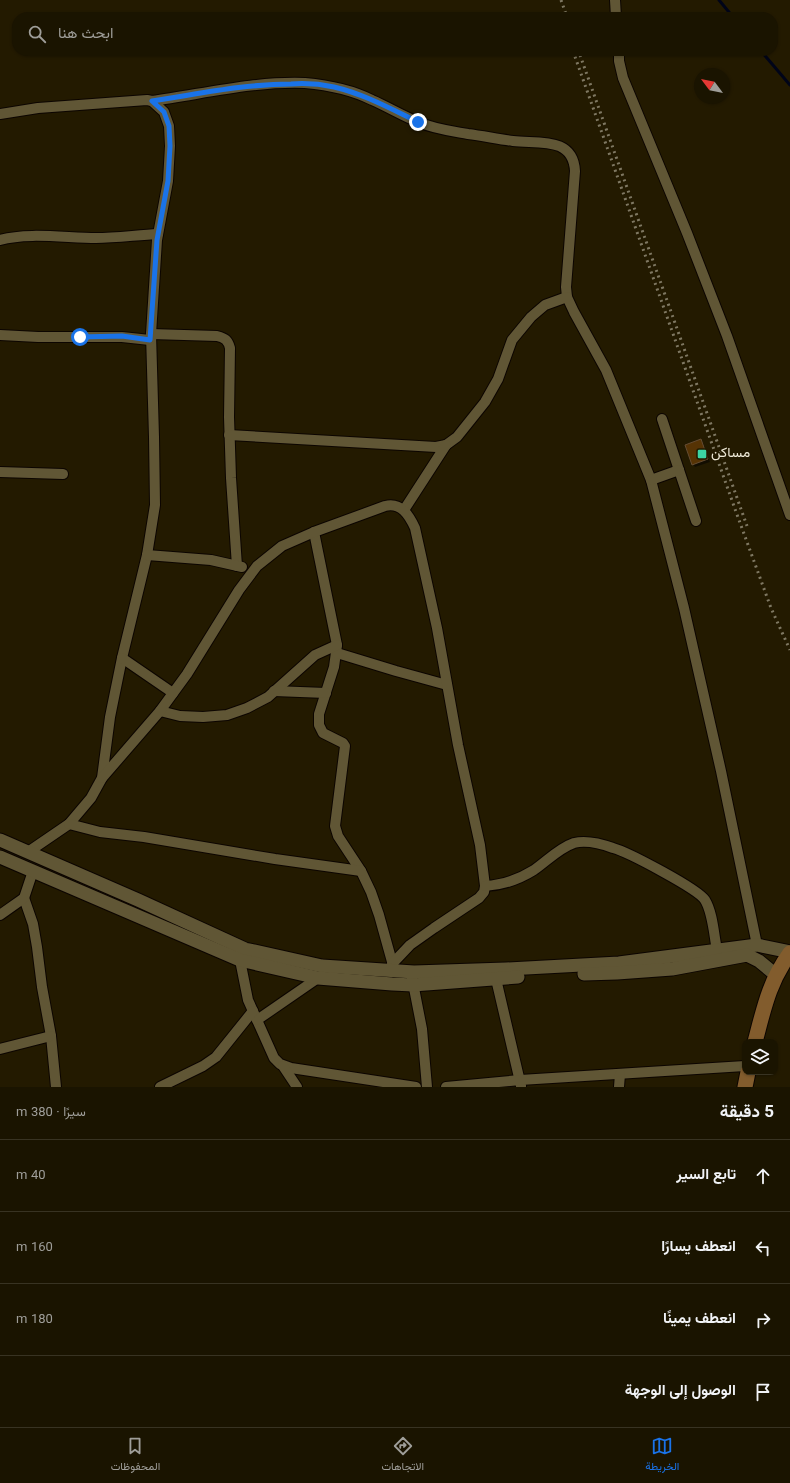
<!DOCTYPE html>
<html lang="ar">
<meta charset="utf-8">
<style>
:root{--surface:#1a1400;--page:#231d0a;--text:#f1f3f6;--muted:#9f9e99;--line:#383322;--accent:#1a73e8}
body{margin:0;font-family:Georgia,Vazirmatn,serif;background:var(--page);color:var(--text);direction:rtl}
.controls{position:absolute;right:12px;bottom:12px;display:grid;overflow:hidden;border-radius:8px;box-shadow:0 1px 3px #0004}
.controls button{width:36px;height:36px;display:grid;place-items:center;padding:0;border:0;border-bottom:1px solid var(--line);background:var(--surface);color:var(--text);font:20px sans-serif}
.compass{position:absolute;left:694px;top:68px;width:36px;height:36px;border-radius:50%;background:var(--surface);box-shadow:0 1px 3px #0004;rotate:302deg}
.stop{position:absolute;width:12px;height:12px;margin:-9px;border:3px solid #1a73e8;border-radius:50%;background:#fff}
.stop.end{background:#1a73e8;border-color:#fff;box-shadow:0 1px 4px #0008}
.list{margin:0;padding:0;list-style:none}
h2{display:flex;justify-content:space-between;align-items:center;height:52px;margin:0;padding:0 16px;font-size:17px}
h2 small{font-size:13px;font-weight:400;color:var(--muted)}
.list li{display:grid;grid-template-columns:26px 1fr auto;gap:12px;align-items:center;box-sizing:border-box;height:72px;padding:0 16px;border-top:1px solid var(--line)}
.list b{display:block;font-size:15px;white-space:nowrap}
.list em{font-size:13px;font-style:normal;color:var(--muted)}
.icon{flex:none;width:22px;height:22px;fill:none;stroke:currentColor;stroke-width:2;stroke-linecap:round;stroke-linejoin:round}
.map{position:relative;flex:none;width:790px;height:1087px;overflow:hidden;direction:ltr}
.search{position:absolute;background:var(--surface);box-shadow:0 1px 3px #0004;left:12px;right:12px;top:12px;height:44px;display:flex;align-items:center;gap:10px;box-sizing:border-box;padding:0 14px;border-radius:16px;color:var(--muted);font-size:15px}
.sheet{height:340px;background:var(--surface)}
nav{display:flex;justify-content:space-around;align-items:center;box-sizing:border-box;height:56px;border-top:1px solid var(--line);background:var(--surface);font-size:11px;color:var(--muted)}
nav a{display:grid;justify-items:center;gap:2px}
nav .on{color:var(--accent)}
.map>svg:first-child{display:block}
.shadow{fill:#0007}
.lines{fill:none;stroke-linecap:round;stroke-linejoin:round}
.stream{stroke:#000418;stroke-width:3}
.building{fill:#563304;stroke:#644c33}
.minor-casing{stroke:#0c0500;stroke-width:12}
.tertiary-casing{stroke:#0c0500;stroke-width:15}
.secondary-casing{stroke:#0c0500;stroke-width:17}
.minor{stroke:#605635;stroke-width:10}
.tertiary{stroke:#605635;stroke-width:13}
.secondary{stroke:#825c2d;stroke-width:15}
.rail{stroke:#7f7862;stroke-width:3;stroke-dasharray:2 4;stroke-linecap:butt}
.route{stroke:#1a73e8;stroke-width:5}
.poi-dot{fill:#3cd4a4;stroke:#231a00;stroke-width:1.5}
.labels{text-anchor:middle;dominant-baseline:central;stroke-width:3;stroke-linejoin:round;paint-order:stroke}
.poi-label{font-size:14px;fill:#eee9d7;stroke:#231a00;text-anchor:start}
</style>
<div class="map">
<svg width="790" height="1087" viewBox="0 0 790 1087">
<rect width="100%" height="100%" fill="#231a00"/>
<!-- shadow -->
<polygon class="shadow" points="701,440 703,443 710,462 695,467 693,464"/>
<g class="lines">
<!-- stream -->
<g class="stream">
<polyline points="719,0 733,17"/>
<polyline points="761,51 790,85"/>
</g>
</g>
<!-- building -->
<polygon class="building" points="701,439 708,459 692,465 685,445"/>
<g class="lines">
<defs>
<g id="minor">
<polyline points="615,0 616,17"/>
<polyline points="619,51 619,61 623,78 687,233 727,336 790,515"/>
<path d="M152 101C203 94 254 81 305 83 328 85 352 90 372 100 388 107 403 116 418 122 434 129 451 131 468 134 483 136 498 139 513 141 538 144 573 136 575 171L566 287 567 297 574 312 606 370 651 480 684 608 721 771 757 945"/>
<polyline points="0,114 38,108 147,100 152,101 164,112 169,126 170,146 168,181 157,240 151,334 154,437 155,505 147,555 122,658 110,717 102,778 91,798 69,824 28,852"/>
<path d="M0 240C27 232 67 238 96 238 116 238 137 235 158 234"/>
<path d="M151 334 217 336C225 338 228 340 230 348L229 417 231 478 237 566"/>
<polyline points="0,335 38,337 122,337 150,340"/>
<polyline points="662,419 696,521"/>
<polyline points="229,435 436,447 446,445 457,437 485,402 498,379 512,340 531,317 545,305 567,297"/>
<polyline points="0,472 63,474"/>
<polyline points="651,480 679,470"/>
<polyline points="404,510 446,445"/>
<polyline points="314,532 337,645 334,667 319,714 319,725 323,733 343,743 345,746 335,826 338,836 361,871 371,892 379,915 394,969"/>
<polyline points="147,555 211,560 242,567"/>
<polyline points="337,653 396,671 447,685"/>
<polyline points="122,658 173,693"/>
<polyline points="274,691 326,693"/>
<polyline points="160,711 180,716 203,717 227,715 247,708 268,697 315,655 337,645"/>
<path d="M102 778 160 711 187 674 239 590 257 566 282 546 314 532 385 506C401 502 409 515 415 528L437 628 458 745 480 845 485 886 484 892 479 898 434 928 410 945 392 964"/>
<polyline points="69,824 100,832 144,837 275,859 361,871"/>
<path d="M485 886C504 885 518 880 534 870 547 861 559 848 574 843 586 840 602 844 613 848 628 852 698 889 705 900 713 913 714 936 717 950"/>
<polyline points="24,898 33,924 37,947 42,987 51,1036 56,1087"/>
<polyline points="0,915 24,898 33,871"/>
<polyline points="240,960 248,1000 274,1058 280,1064 291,1068 416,1087"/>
<polyline points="412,978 422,1029 427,1087"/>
<polyline points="496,979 521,1086"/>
<polyline points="257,1020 318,978"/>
<polyline points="0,1049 51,1036"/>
<polyline points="283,1066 297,1087"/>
<polyline points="160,1087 203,1066 216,1057 253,1011"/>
<polyline points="446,1087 520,1080 745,1066"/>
<polyline points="619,1087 620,1074"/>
</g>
<g id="tertiary">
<polyline points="0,840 138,900 245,949 322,966 414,972 506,969 619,963 757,945 790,952"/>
<polyline points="0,857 240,960 318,978 392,984 413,985 518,977"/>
<polyline points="584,974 617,973 672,969 747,955 759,961 776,975"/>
</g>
<g id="secondary">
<path d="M755 1042C764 1008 769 982 790 953"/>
<polyline points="745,1087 748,1072"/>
</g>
</defs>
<!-- minor casing -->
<use href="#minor" class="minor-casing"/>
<!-- tertiary casing -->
<use href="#tertiary" class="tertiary-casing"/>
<!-- secondary casing -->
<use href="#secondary" class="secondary-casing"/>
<!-- minor -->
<use href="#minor" class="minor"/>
<!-- tertiary -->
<use href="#tertiary" class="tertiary"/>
<!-- secondary -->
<use href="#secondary" class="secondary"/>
<!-- rail -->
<g class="rail">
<polyline points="561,0 567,17"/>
<polyline points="573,51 735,509 771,608 790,650"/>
<polyline points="580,55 747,526"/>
</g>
</g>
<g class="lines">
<!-- route -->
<path class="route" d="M80 337 122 336 150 340 157 240 168 181 170 146 169 126 164 112 152 101C199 94 244 84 291 84 305 83 320 84 334 87 364 94 391 109 418 122"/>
</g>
<!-- markers -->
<rect class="poi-dot" x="697" y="449" width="10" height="10" rx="2"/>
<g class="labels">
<!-- poi labels -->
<g class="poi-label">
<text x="711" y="454">مساكن</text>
</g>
</g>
</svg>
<div class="controls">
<button><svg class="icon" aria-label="layers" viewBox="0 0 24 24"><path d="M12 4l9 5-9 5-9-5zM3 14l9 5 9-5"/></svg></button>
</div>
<svg class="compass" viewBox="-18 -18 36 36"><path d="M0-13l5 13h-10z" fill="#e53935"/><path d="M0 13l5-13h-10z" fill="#9f9e99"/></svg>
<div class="stop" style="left:80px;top:337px"></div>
<div class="stop end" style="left:418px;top:122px"></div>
<div class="search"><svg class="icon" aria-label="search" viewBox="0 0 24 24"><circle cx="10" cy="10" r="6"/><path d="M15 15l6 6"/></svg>ابحث هنا</div>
</div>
<section class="sheet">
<h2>5 دقيقة<small>سيرًا · 380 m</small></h2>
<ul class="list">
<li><svg class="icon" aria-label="ahead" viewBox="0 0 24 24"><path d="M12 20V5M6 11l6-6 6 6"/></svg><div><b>تابع السير</b></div><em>40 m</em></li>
<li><svg class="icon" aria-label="left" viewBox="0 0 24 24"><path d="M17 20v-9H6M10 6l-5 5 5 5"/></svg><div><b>انعطف يسارًا</b></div><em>160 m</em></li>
<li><svg class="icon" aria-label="right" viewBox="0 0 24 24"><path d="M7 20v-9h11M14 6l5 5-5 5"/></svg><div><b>انعطف يمينًا</b></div><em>180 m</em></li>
<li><svg class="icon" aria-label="arrive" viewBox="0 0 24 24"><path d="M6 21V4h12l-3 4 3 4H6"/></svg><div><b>الوصول إلى الوجهة</b></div></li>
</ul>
</section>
<nav>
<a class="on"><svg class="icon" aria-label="map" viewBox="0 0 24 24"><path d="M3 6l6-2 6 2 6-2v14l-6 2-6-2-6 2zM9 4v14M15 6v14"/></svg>الخريطة</a>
<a><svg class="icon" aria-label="directions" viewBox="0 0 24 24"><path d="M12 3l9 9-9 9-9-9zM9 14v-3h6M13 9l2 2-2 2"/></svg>الاتجاهات</a>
<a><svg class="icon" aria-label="saved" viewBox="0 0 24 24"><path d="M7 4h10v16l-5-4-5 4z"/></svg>المحفوظات</a>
</nav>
